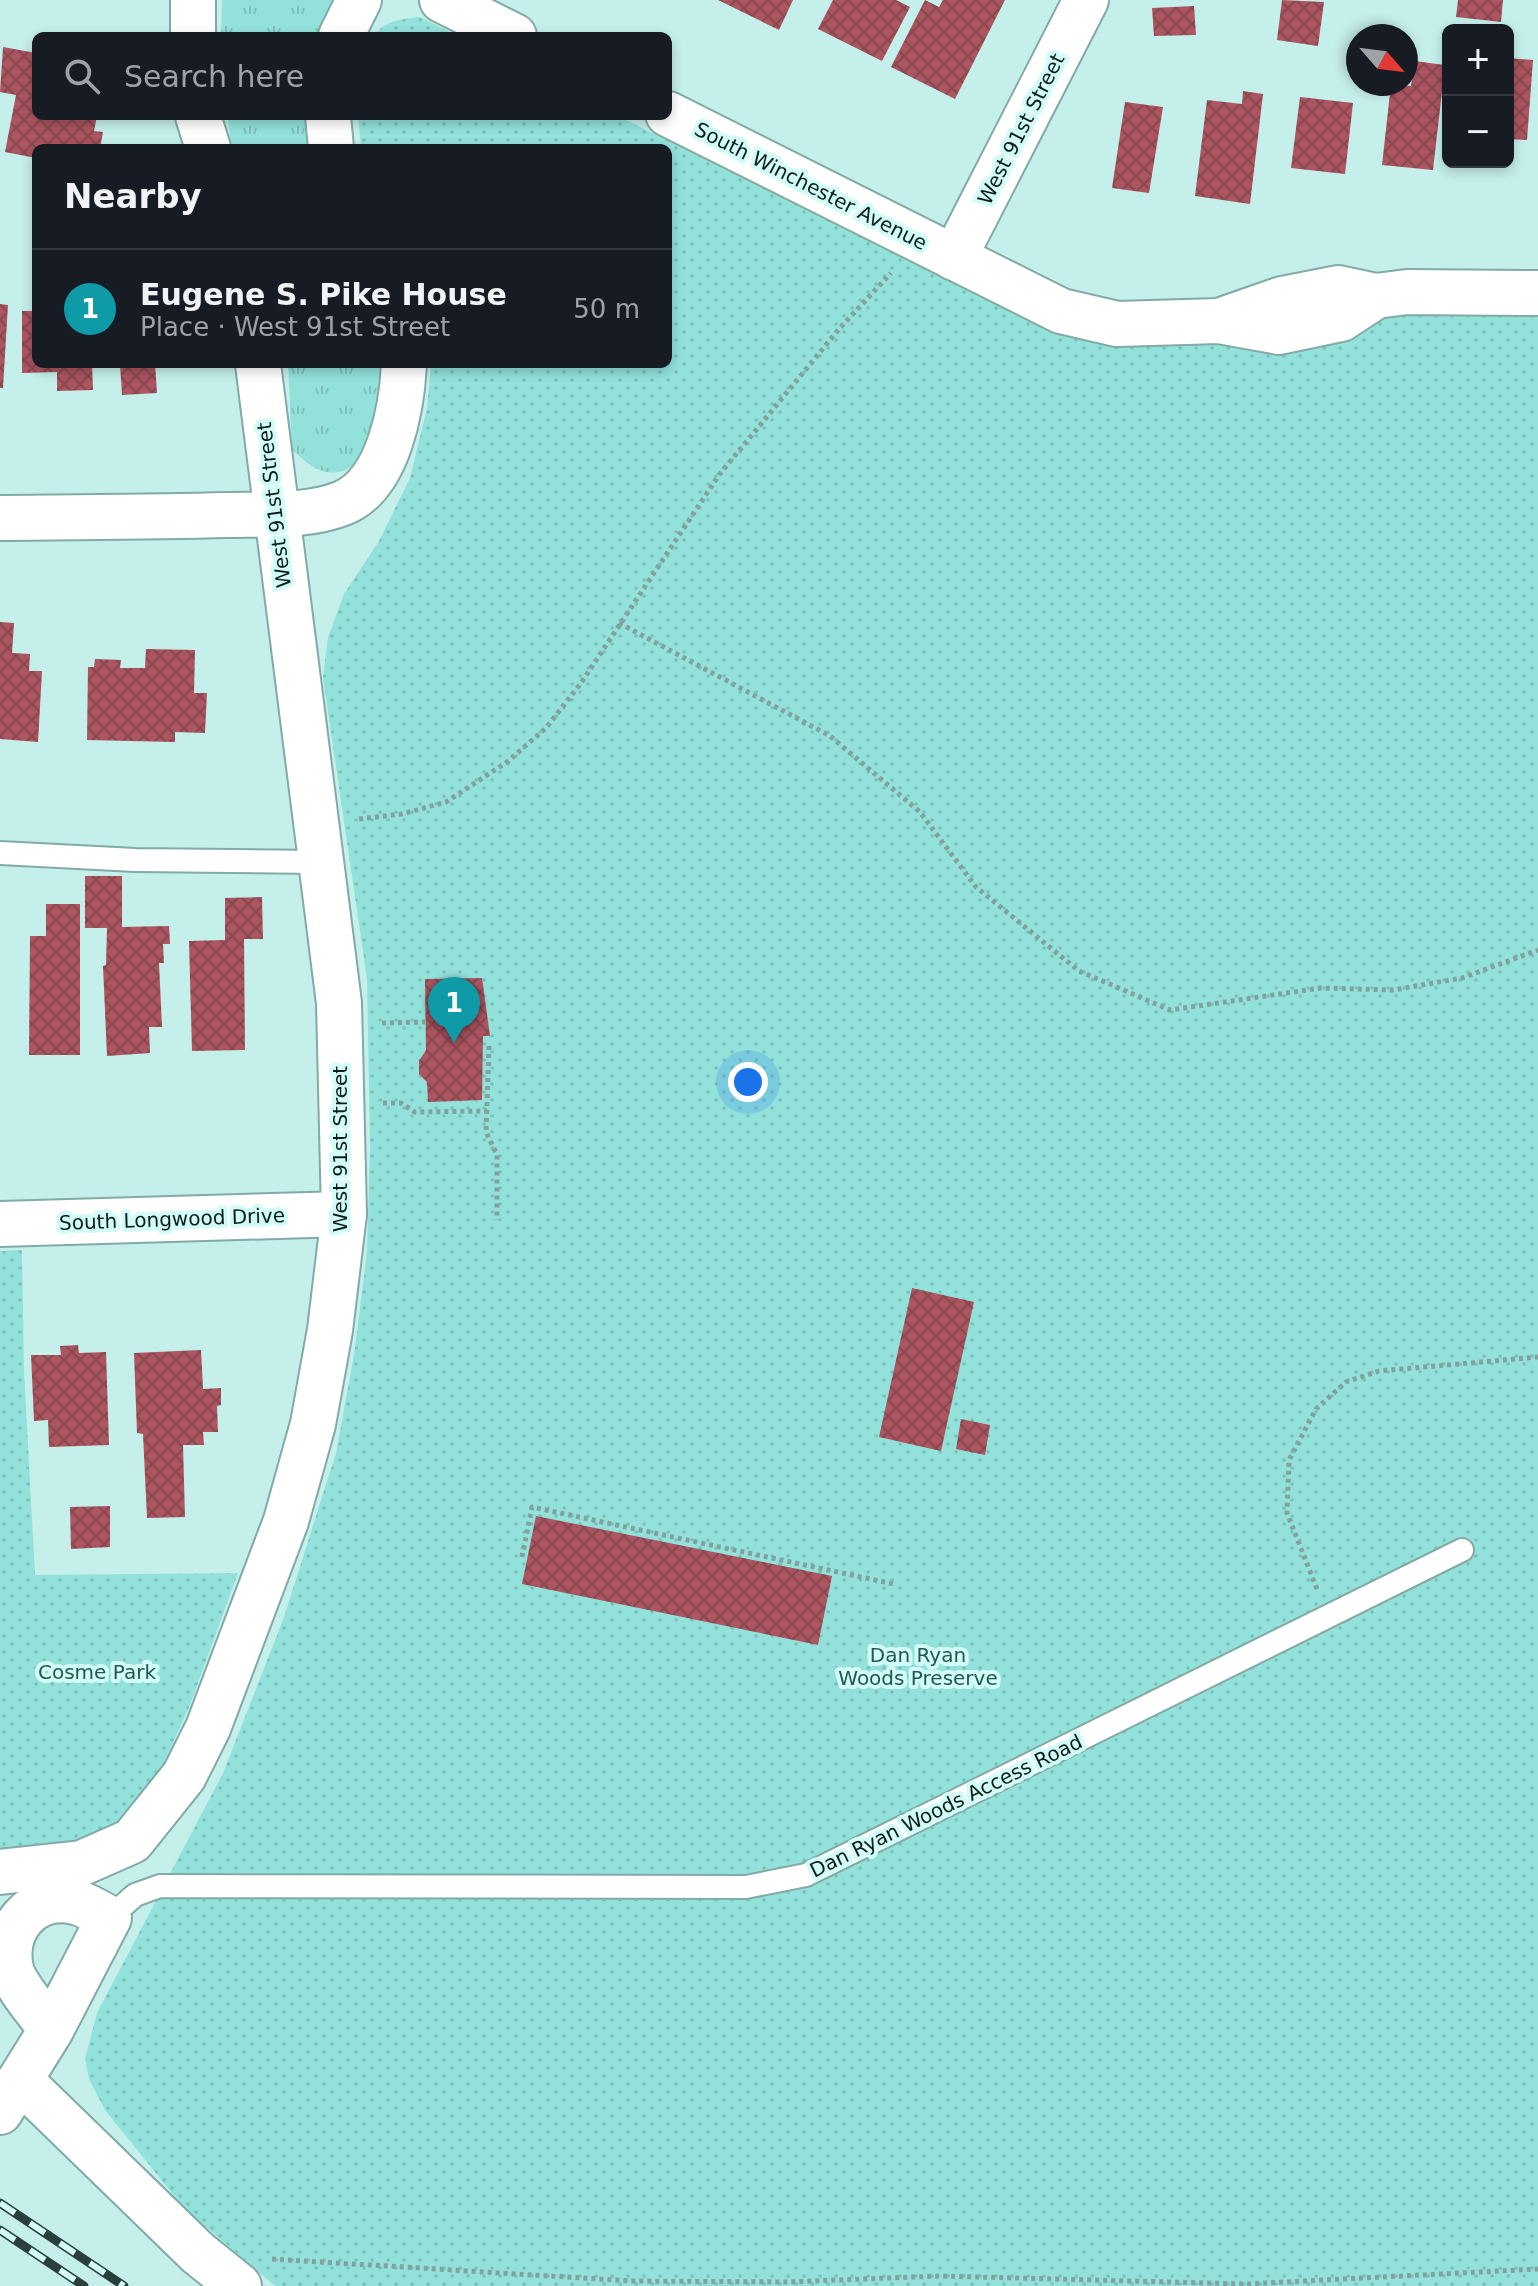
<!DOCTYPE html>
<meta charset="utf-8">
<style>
:root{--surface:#171b24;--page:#242831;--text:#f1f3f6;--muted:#9ea1a6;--line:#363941;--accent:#d2425e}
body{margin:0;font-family:"DejaVu Sans",sans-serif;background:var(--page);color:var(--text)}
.controls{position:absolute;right:24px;top:24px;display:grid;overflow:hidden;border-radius:12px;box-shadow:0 4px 12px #0003}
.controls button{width:72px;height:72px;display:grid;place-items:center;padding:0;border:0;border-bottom:2px solid var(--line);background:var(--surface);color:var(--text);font:40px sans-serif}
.compass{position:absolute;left:1346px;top:24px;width:72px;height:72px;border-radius:50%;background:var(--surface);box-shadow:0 4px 12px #0003;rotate:118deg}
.you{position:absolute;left:748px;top:1082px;width:28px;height:28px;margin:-20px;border:6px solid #fff;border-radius:50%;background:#1a73e8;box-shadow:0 0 0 12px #1a73e833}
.badge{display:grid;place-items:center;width:52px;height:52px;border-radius:50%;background:var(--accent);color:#fff;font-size:26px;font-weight:700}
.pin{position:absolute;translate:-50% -66px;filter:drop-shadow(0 2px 4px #0008)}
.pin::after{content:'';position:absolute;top:42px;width:28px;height:24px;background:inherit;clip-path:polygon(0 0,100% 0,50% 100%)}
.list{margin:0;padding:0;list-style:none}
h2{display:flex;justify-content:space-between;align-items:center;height:104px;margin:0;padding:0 32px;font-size:34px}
h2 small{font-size:26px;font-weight:400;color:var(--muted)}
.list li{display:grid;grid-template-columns:52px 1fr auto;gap:24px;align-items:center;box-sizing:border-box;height:120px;padding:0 32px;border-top:2px solid var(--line)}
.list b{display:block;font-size:30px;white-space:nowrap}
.list p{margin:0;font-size:26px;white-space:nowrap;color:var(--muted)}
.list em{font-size:26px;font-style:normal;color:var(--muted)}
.icon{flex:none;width:44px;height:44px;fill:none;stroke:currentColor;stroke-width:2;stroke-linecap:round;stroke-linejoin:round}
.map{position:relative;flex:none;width:1538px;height:2286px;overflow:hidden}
.search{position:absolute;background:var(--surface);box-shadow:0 4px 12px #0003;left:32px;top:32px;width:640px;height:88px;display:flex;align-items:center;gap:20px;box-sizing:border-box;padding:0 28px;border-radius:12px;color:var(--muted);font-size:30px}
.panel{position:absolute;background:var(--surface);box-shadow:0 4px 12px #0003;left:32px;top:144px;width:640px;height:224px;border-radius:12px}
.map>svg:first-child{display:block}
.grass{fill:url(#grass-tufts)}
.park{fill:url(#park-dots)}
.building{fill:url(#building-cross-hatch)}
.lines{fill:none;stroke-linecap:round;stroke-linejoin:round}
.lane-casing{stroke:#82aaa6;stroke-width:26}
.street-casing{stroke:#82aaa6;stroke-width:48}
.path{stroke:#82a29f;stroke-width:5;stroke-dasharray:4 4;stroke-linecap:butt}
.lane{stroke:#fff;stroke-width:22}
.street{stroke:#fff;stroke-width:44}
.rail-casing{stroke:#2a3e3d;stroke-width:9}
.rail{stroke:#d2fcf7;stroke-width:6;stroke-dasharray:18;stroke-linecap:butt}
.labels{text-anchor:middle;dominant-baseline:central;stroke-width:8;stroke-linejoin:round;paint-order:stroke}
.street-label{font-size:20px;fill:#0d1d1c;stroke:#d2fcf7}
.park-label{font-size:20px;fill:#225854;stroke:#d2fcf7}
</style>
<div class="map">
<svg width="1538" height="2286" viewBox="0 0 1538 2286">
<defs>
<pattern id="grass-tufts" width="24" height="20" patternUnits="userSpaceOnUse" patternTransform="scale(2)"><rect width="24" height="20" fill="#92e2db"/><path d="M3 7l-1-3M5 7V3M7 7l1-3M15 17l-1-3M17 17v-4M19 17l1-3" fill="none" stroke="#7dc1bb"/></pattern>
<pattern id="park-dots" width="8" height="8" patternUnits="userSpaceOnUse" patternTransform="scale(2)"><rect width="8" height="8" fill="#92e2db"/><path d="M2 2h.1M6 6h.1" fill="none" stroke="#7dc1bb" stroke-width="1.8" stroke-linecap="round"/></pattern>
<pattern id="building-cross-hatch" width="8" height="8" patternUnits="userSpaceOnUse" patternTransform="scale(2)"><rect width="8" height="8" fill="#ab5560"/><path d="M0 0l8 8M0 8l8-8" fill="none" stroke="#8a464e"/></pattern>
</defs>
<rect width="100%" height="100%" fill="#c5efea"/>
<!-- grass -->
<g class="grass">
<polygon points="222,0 337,0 320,36 221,36"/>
<polygon points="227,116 308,116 312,148 232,148"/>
<path d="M288 364H382C383 398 372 492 317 469 309 466 300 456 292 450Z"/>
</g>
<!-- park -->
<g class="park">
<path d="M420 17 458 36H374C385 20 402 19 420 17Z"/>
<polygon points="358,116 618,116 1047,327 1408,307 1538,310 1538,2286 275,2286 184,2208 105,2110 89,2079 85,2059 97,2013 223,1773 283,1620 336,1453 354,1355 367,1252 370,1148 367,979 323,678 328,637 344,594 379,541 410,478 427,408 431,364 668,364 668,148 361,148"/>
<polygon points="22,1250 24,1371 35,1575 238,1573 190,1705 157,1778 126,1821 83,1849 0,1852 0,1251"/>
</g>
<!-- building -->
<g class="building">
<polygon points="718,0 793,0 779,30"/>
<polygon points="833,0 896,0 910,7 882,61 818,29"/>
<polygon points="925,0 939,7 943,0 1005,0 955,99 891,67"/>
<polygon points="1282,0 1324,2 1318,46 1277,40"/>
<polygon points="1458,0 1503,0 1501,22 1456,17"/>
<polygon points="1194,6 1196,35 1154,36 1152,8"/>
<polygon points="3,47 36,53 36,116 97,116 94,131 103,132 100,148 36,148 36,158 5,152 16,95 0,92"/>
<polygon points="1508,58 1533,60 1527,140 1508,139"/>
<polygon points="1414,61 1445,65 1433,170 1382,165 1391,84 1411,86"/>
<polygon points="1243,91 1263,94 1250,204 1195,196 1207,100 1242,104"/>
<polygon points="1300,97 1353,103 1345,174 1291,168"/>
<polygon points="1125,102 1163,107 1149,193 1112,188"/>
<polygon points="0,304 8,305 3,388 0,388"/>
<polygon points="22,311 36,311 36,364 92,364 93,390 57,391 57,372 22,373"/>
<polygon points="120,364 155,364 157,393 122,395"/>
<polygon points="0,622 14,623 12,653 30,654 29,671 42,671 38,742 0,739"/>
<polygon points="146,649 195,650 194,693 207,693 205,733 175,732 175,742 87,740 88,667 94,667 95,659 121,660 120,668 145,668"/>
<polygon points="85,876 122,876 122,927 169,926 170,944 163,944 164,963 159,963 162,1027 149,1027 150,1053 107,1056 103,966 106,965 107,928 85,928"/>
<polygon points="262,897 263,939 244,939 245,1050 192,1051 189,941 225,940 225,898"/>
<polygon points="46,904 80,904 80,1055 29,1055 30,936 46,936"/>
<polygon points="482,978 490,1036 483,1036 482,1100 428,1102 427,1082 419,1074 419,1061 426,1050 425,979"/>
<polygon points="912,1288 974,1302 941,1451 879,1437"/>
<polygon points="78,1345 79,1353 106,1352 109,1445 49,1447 48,1420 34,1421 31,1355 61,1355 60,1346"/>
<polygon points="201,1350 203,1389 221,1388 221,1405 217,1406 218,1432 203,1432 204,1445 183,1445 185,1517 147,1518 143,1434 137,1433 134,1353"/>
<polygon points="961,1419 990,1425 985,1455 956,1449"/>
<polygon points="110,1506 110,1547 71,1549 70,1507"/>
<polygon points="536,1516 832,1576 818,1645 522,1584"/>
</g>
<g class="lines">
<defs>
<g id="lane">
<polyline points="0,853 135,860 319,862"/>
<polyline points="109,1918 135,1895 160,1886 746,1887 806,1875 1462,1550"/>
</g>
<g id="street">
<polyline points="442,0 514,36"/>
<polyline points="193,36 193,0"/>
<polyline points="341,36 359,0"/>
<polyline points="668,114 1061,311 1117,324 1219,321 1279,332 1341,319 1376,296"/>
<polyline points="198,116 208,148"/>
<polyline points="328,116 331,148"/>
<polyline points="954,258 1086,0"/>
<polyline points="1222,320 1282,299 1338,288 1376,296 1407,292 1538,293"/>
<path d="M0 518C76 517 151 517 227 515 263 514 309 517 343 503 389 484 402 407 404 364"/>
<polyline points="0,1224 344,1214"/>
<polyline points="0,1872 82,1863 132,1841 184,1776 208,1728 286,1521 313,1424 330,1330 344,1214 339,1003 258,364"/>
<polyline points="20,2080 198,2253 239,2286"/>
<path d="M0 2112 51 2030 109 1918C98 1913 86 1904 75 1902 32 1892 0 1930 12 1973 20 1992 39 2012 51 2030"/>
</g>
</defs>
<!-- lane casing -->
<use href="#lane" class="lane-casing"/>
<!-- street casing -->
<use href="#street" class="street-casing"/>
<!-- path -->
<g class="path">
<polyline points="619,623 830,736 920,812 976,887 1079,971 1170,1010 1321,988 1393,990 1462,978 1538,950"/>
<polyline points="359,819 402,814 446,802 507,762 546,728 581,683 719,475 839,329 891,273"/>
<polyline points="382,1023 425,1022"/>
<polyline points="489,1046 486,1132 497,1155 497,1220"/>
<polyline points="383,1103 401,1103 415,1112 487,1111"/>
<polyline points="522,1557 532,1507 894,1584"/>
<polyline points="1317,1589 1287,1513 1289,1460 1316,1409 1346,1382 1379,1371 1538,1357"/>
<polyline points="272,2259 631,2281 788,2282 939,2276 1246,2284 1538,2269"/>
</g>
<!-- lane -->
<use href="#lane" class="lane"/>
<!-- street -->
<use href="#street" class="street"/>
<defs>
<g id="rail">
<polyline points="0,2203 124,2286"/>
<polyline points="0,2230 84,2286"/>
</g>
</defs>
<!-- rail casing -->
<use href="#rail" class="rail-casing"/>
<!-- rail -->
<use href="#rail" class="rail"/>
</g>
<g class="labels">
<!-- street labels -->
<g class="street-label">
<text transform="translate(1021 129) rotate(-63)">West 91st Street</text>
<text transform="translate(811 186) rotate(27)">South Winchester Avenue</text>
<text transform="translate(274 505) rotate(-97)">West 91st Street</text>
<text transform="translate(340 1149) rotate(-90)">West 91st Street</text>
<text transform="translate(172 1219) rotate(-2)">South Longwood Drive</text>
<text transform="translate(946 1806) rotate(-26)">Dan Ryan Woods Access Road</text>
</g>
<!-- park labels -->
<g class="park-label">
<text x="918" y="1655">Dan Ryan<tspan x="918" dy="23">Woods Preserve</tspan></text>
<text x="97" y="1672">Cosme Park</text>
</g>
</g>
</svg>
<div class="controls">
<button>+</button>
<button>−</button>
</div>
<svg class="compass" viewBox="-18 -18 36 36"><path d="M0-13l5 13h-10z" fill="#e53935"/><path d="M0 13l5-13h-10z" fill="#9ea1a6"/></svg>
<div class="you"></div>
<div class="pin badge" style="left:454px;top:1043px;background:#0f9aa8">1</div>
<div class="search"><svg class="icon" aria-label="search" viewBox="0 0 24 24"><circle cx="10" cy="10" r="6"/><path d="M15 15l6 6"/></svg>Search here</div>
<section class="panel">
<h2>Nearby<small></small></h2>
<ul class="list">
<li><span class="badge" style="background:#0f9aa8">1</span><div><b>Eugene S. Pike House</b><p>Place · West 91st Street</p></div><em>50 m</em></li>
</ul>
</section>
</div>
